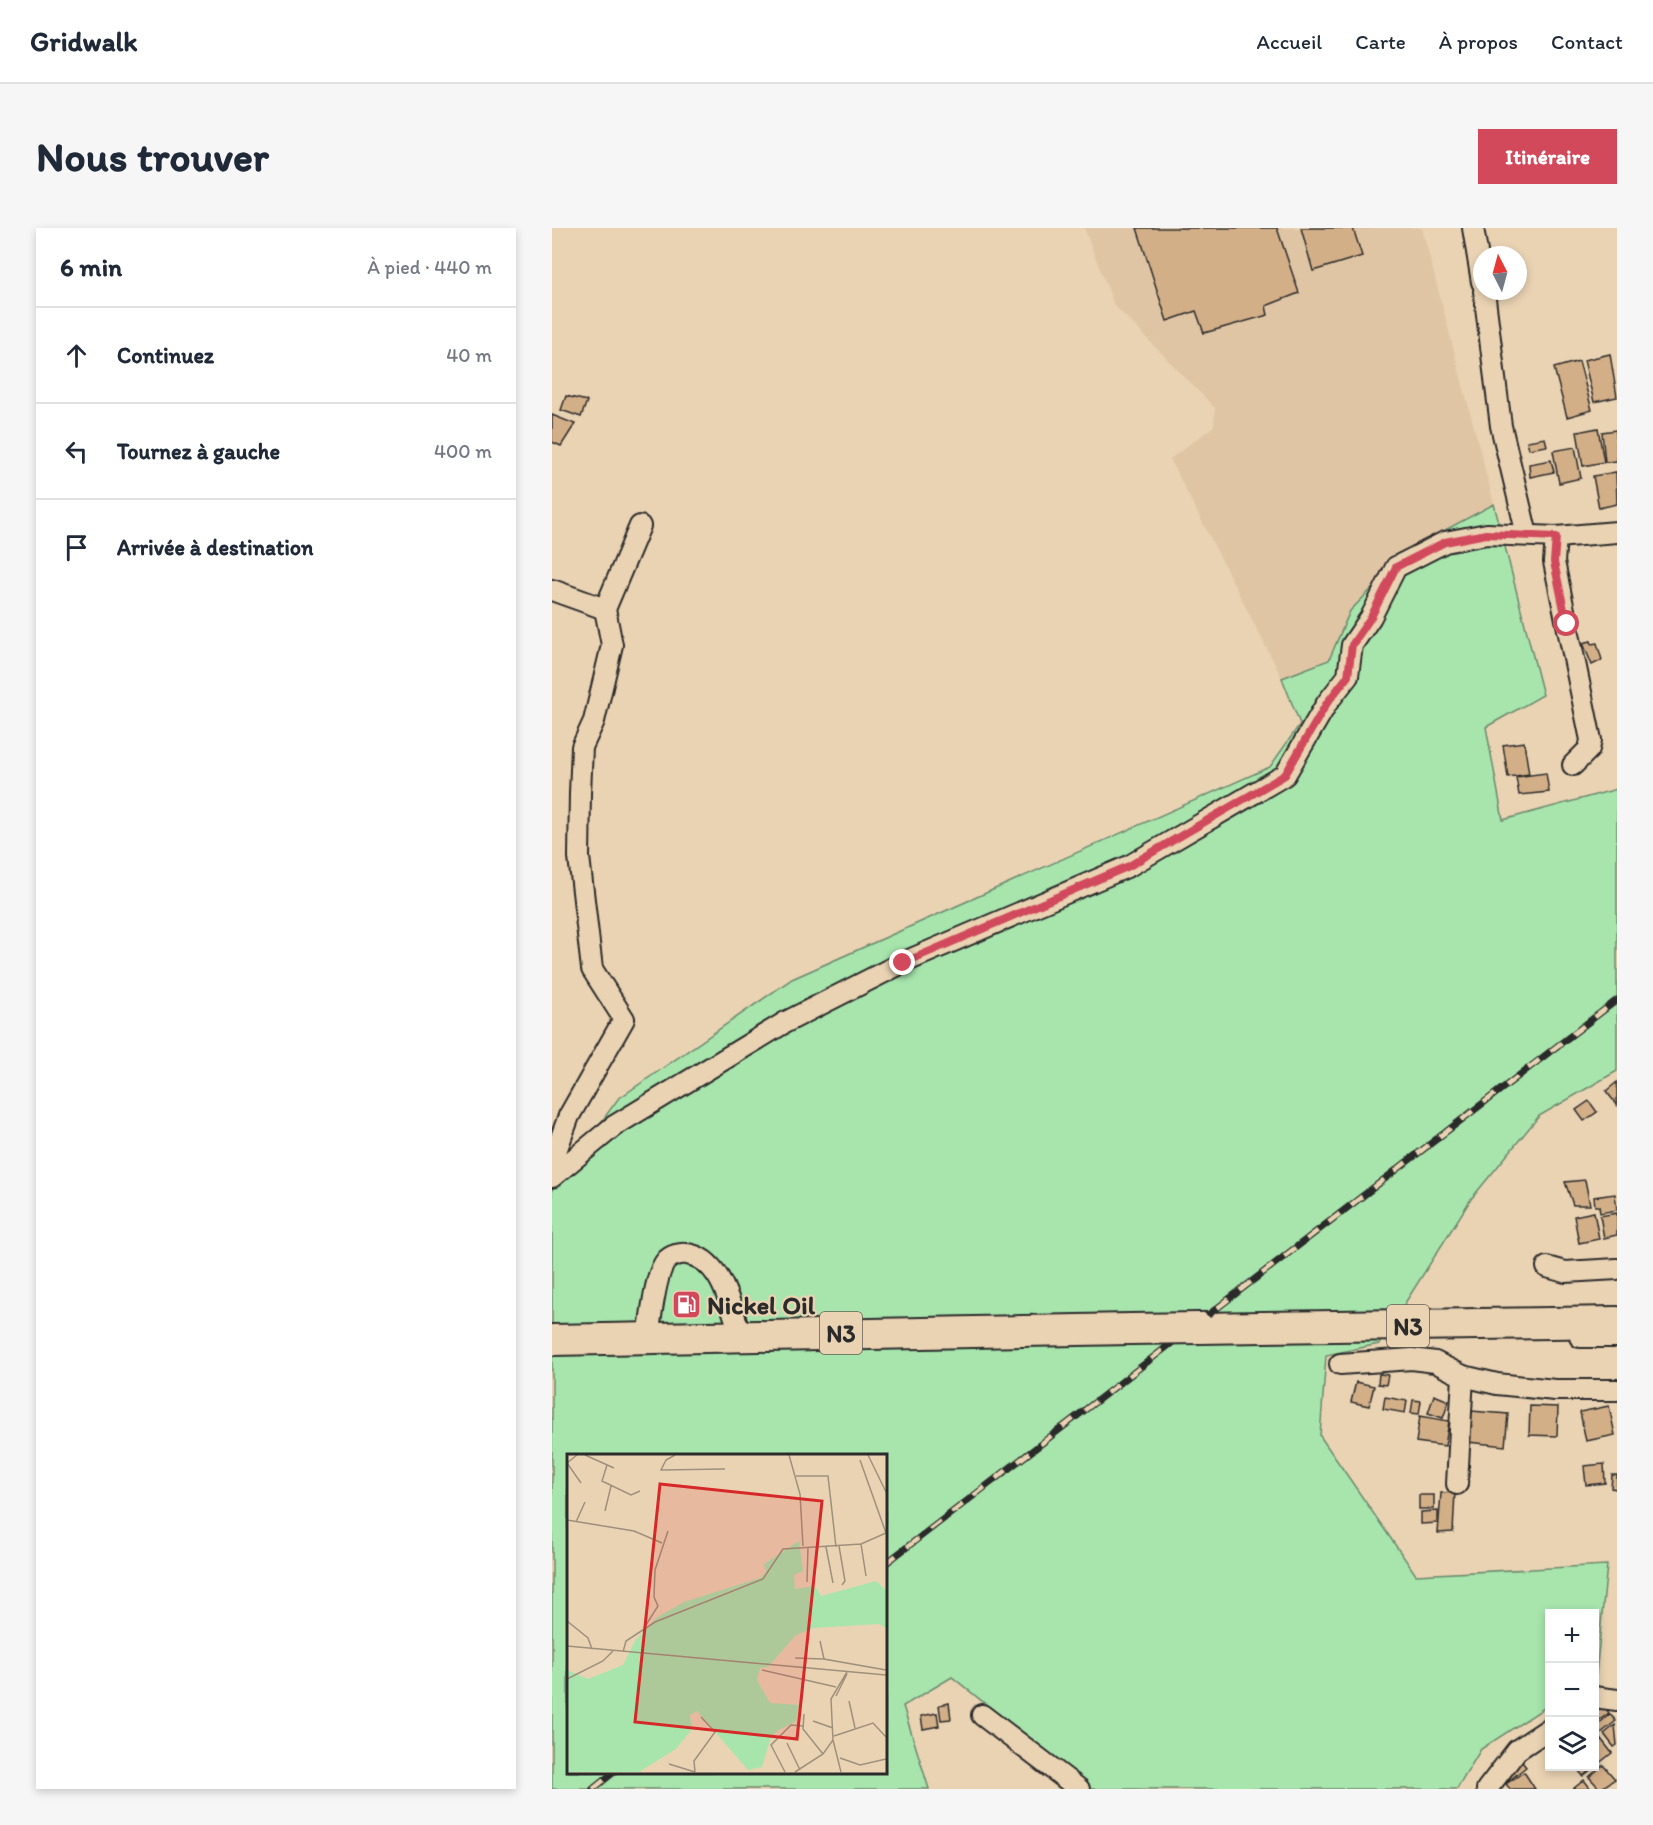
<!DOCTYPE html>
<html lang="fr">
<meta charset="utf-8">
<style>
:root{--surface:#fff;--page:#f6f6f7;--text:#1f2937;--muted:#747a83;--line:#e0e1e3;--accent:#d1495b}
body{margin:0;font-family:Itim,sans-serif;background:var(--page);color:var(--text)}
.controls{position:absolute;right:18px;bottom:18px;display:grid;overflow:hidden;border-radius:0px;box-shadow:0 3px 9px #0003}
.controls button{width:54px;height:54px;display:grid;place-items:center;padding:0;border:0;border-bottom:2px solid var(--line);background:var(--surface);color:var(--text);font:30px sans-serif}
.compass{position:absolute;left:921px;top:18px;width:54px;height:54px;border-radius:50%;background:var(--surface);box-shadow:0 3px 9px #0003;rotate:354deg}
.stop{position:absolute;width:18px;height:18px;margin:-14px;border:4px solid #d1495b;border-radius:50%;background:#fff}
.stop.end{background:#d1495b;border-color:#fff;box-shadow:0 2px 6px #0008}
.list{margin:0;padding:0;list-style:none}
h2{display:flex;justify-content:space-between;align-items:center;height:78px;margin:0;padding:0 24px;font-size:26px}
h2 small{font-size:20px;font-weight:400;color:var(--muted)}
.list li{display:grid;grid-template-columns:39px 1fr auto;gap:18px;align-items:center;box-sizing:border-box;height:96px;padding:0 24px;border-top:2px solid var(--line)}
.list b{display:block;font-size:22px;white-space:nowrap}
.list em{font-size:20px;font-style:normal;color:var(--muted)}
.icon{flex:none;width:33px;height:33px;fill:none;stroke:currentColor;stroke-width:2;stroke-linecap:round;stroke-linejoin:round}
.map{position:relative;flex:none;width:1065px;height:1561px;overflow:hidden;border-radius:0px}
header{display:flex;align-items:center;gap:36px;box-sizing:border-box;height:84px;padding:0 30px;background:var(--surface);border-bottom:2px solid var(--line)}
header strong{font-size:28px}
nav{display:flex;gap:33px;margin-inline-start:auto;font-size:21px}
.intro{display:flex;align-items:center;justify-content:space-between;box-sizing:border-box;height:144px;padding:0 36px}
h1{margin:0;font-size:42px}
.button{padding:15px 27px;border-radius:0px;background:var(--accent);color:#fff;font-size:21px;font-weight:700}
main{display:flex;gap:36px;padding:0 36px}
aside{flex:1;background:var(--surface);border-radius:0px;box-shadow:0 3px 9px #0003}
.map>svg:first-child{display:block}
.built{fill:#dfc5a4}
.green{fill:#a7e5ad;stroke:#69886c;stroke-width:1.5;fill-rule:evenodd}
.building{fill:#d3af88;stroke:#2b2b2b;stroke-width:1.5}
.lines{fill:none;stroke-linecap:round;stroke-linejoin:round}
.minor-casing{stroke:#2b2b2b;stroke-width:24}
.highway-casing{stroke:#2b2b2b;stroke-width:34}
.minor{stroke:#ead3b3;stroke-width:20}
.highway{stroke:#ead3b3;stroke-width:30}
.rail-casing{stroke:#2b2b2b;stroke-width:7}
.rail{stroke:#ead3b3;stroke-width:4.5;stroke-dasharray:14;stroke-linecap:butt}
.highway-bridge-casing{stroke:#2b2b2b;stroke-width:34;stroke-linecap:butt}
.highway-bridge{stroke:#ead3b3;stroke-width:30}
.route{stroke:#d1495b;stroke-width:8}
.labels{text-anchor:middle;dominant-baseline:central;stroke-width:4.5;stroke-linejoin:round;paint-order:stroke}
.shield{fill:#ead3b3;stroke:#645d54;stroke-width:1.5}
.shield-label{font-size:24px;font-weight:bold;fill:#2b2b2b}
.poi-label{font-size:26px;font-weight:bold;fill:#2b2b2b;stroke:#ead3b3;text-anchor:start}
.inset-road{fill:none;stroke:#9e907d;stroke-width:1.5}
.view{fill:#d62828;fill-opacity:0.15;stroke:#d62828;stroke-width:3}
.inset-edge{fill:none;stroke:#2b2b2b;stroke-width:3}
</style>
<header>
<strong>Gridwalk</strong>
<nav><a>Accueil</a><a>Carte</a><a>À propos</a><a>Contact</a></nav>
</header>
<div class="intro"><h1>Nous trouver</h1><a class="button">Itinéraire</a></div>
<main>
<aside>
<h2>6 min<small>À pied · 440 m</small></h2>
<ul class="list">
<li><svg class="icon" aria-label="ahead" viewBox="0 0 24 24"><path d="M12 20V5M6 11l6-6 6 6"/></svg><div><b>Continuez</b></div><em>40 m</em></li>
<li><svg class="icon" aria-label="left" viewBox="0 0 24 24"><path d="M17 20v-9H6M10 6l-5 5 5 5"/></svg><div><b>Tournez à gauche</b></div><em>400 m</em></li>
<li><svg class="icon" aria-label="arrive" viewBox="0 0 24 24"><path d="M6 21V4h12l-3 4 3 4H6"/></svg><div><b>Arrivée à destination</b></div></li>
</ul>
</aside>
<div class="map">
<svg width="1065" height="1561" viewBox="0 0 1065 1561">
<rect width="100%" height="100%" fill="#ead3b3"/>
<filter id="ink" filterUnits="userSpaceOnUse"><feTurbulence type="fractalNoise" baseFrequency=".0167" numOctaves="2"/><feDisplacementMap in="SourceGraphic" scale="12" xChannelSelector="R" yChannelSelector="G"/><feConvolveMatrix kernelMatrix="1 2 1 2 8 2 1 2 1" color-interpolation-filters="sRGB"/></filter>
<g filter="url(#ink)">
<!-- built -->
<polygon class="built" points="532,0 870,0 942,276 861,320 798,383 777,432 730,450 618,231 662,198 663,180 562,77"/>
<!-- green -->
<path class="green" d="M942 276 991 467 934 499 951 592 1065 561V843L987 888 919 971 827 1116 774 1127 768 1208 864 1347 1055 1337 1044 1447 1043 1448 1042 1386H998L997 1477 929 1521 905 1561H539L400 1449 351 1478 377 1561H0V961L66 871 240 751 718 539 748 496 730 450 777 432 798 383 861 319ZM16 1228H333V1544H16Z"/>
<!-- building -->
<g class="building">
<polygon points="585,0 725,0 747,65 714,78 716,87 652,105 644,83 615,93"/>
<polygon points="749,0 801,0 810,28 761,43"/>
<polygon points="1058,126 1065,169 1042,174 1032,132"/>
<polygon points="1027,133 1040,182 1015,189 1002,140"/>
<polygon points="14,168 35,173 29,189 9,182"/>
<polygon points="0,187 23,196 9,218 0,214"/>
<polygon points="1046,200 1052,234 1031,238 1025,204"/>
<polygon points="1064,202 1065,233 1053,234 1050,204"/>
<polygon points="993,210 995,218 977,221 975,213"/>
<polygon points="1023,219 1029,250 1007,255 1001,223"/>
<polygon points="999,232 1002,244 978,249 977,236"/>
<polygon points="1064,244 1065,276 1047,280 1041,248"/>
<polygon points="1039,413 1040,416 1045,415 1050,432 1040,437 1031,415"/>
<polygon points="972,514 977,546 956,549 951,517"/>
<polygon points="994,545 997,564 967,567 964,549"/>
<polygon points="1065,854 1065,877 1054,863"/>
<polygon points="1037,873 1045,884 1032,893 1024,882"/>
<polygon points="1033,952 1038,977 1021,977 1013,954"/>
<polygon points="1063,966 1065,982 1048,985 1047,978 1043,978 1042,969"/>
<polygon points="1042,984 1047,1011 1027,1015 1022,988"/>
<polygon points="1065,985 1065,1007 1052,1010 1048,988"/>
<polygon points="827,1146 836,1147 834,1157 826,1156"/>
<polygon points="804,1154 822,1158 817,1178 799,1174"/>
<polygon points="882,1167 897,1173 891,1190 876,1185"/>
<polygon points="833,1169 855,1173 853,1185 831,1181"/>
<polygon points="861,1172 869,1173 867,1186 859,1185"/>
<polygon points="978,1178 1006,1179 1005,1208 977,1207"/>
<polygon points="1057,1178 1063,1207 1034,1213 1028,1184"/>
<polygon points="919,1183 956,1186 953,1218 916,1214"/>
<polygon points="868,1188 897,1193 893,1218 864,1214"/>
<polygon points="1052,1236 1053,1255 1034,1257 1032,1238"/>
<polygon points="1060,1247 1065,1247 1065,1261 1059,1260"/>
<polygon points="903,1264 901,1304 886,1305 889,1265"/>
<rect x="867" y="1267" width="15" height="14"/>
<polygon points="886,1283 886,1295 869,1296 869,1284"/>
<polygon points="1048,1473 1057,1485 1042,1496 1042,1477"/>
<polygon points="397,1475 399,1491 389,1492 387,1477"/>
<polygon points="385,1485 387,1498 371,1501 369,1488"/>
<polygon points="1058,1486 1064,1493 1049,1505 1044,1498"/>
<polygon points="1063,1497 1065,1517 1062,1519 1052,1506"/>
<polygon points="1045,1506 1060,1525 1031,1548 1023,1538 1042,1538 1042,1508"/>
<polygon points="967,1530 974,1539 954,1555 947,1546"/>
<polygon points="1051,1537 1063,1551 1048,1561 1037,1549"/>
<polygon points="972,1544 983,1561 958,1561 954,1556"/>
<polygon points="1032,1552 1039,1561 1021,1561"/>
</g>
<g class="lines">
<defs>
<g id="minor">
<polyline points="921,0 930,54"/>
<polyline points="932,63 949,198 975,307"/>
<polyline points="1004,309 1002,334 1039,512 1037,521 1021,537"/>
<polyline points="0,362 53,381"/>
<polyline points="0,934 17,888 72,791 40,741 27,629 28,565 30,519 42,493 60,417 53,381 88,298"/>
<polyline points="0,949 62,898 232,795 350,735 577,638 733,547 775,475 796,448 800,417 819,389 844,339 893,314 935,306 1004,309 1065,304"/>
<polyline points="995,1039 1013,1044 1065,1041"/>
<path d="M96 1109C99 1092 103 1045 114 1033 119 1027 129 1025 135 1026 170 1031 178 1079 189 1107"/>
<polyline points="1028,1109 1065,1109"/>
<polyline points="788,1136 860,1131 883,1134 911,1148 945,1156 1003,1162 1065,1162"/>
<polyline points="905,1256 911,1148"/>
<polyline points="1042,1469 1065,1472"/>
<polyline points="430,1487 527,1561"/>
<polyline points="935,1561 965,1522 998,1500"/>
</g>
<g id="highway">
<polyline points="647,1100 1065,1094"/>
<polyline points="0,1112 579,1101"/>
</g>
</defs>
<!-- minor casing -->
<use href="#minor" class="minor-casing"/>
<!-- highway casing -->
<use href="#highway" class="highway-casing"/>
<!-- minor -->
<use href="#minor" class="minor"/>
<!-- highway -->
<use href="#highway" class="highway"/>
<defs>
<g id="rail">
<polyline points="333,1336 1065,772"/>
<polyline points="41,1561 62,1544"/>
</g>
</defs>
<!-- rail casing -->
<use href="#rail" class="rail-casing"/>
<!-- rail -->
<use href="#rail" class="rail"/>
<defs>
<polyline id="highway-bridge" points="579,1101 647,1100"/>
</defs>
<!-- highway-bridge casing -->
<use href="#highway-bridge" class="highway-bridge-casing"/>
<!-- highway-bridge -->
<use href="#highway-bridge" class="highway-bridge"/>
</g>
</g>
<g class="lines" filter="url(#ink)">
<!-- route -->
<polyline class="route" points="351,735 577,638 733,547 775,475 796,448 800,417 819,389 844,339 893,314 934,306 1004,309 1002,334 1015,396"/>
</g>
<!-- icons -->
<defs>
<symbol id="fuel-square" viewBox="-11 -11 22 22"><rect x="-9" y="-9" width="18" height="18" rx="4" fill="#d1495b" stroke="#ead3b3"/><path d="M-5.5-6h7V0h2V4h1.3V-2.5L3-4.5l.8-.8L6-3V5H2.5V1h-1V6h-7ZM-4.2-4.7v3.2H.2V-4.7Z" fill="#fff"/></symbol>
</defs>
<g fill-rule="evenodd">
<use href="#fuel-square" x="118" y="1060" width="33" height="33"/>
</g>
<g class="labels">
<!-- shield labels -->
<g class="shield">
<rect x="835" y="1077" width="42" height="42" rx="4.5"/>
<rect x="268" y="1084" width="42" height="42" rx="4.5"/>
</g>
<g class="shield-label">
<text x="856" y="1098">N3</text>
<text x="289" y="1105">N3</text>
</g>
<!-- poi labels -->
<g class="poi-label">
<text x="155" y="1077">Nickel Oil</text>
</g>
</g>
<!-- overview -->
<g transform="translate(15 1226)">
<rect width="320" height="320" fill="#ead3b3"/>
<path d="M232 87 236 117 227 121 228 135 248 132 254 142 309 127 319 136V174L312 170 246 174 229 181 201 213 193 214 190 226 203 249 232 251 229 267 210 277 203 286 195 313 181 316 130 257 123 261 125 275 109 295 72 318H0V216L21 225 56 211 68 187 89 164 117 148 193 124 199 118 197 110Z" fill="#a7e5ad"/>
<path class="inset-road" d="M10 1 0 9 14 29M18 1 47 14M108 1 99 6 94 16 158 15M222 1 233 40 236 92M301 1 319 38M293 6 319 79M40 11 35 27 64 41 73 37M229 22H261L269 93M38 57 44 32M0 66 67 77 95 89M9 68 18 48M294 90 299 122M272 92 278 127 275 131M259 93 266 129M240 128 241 93M0 167 21 184 25 195M77 174 91 152 87 143 88 116 101 77M253 187 257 205 319 216M0 192 319 221M56 198 59 187 88 168 196 125 216 95 294 90 319 79M228 204 257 205M195 216 269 233M0 225 36 207 46 197M269 242 280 220M282 247 288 274M237 260 236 275 256 300M246 267 266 274M267 282 306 269 319 283M266 286 274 318M220 289 233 316M273 304 293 311 319 305M102 310 128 318M128 318 127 307 148 278 134 263M218 318 204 291 224 271 236 272M228 318 256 300 266 286 264 245 280 218"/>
<path class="view" d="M93 30 255 47 230 285 68 268Z"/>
<rect width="320" height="320" class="inset-edge"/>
</g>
</svg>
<div class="controls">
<button>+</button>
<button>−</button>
<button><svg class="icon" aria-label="layers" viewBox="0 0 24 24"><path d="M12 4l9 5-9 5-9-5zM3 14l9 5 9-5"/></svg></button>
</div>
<svg class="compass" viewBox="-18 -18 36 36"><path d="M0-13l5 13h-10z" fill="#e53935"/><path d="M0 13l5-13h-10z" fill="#747a83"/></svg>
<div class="stop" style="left:1015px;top:396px"></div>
<div class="stop end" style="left:351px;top:735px"></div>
</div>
</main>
